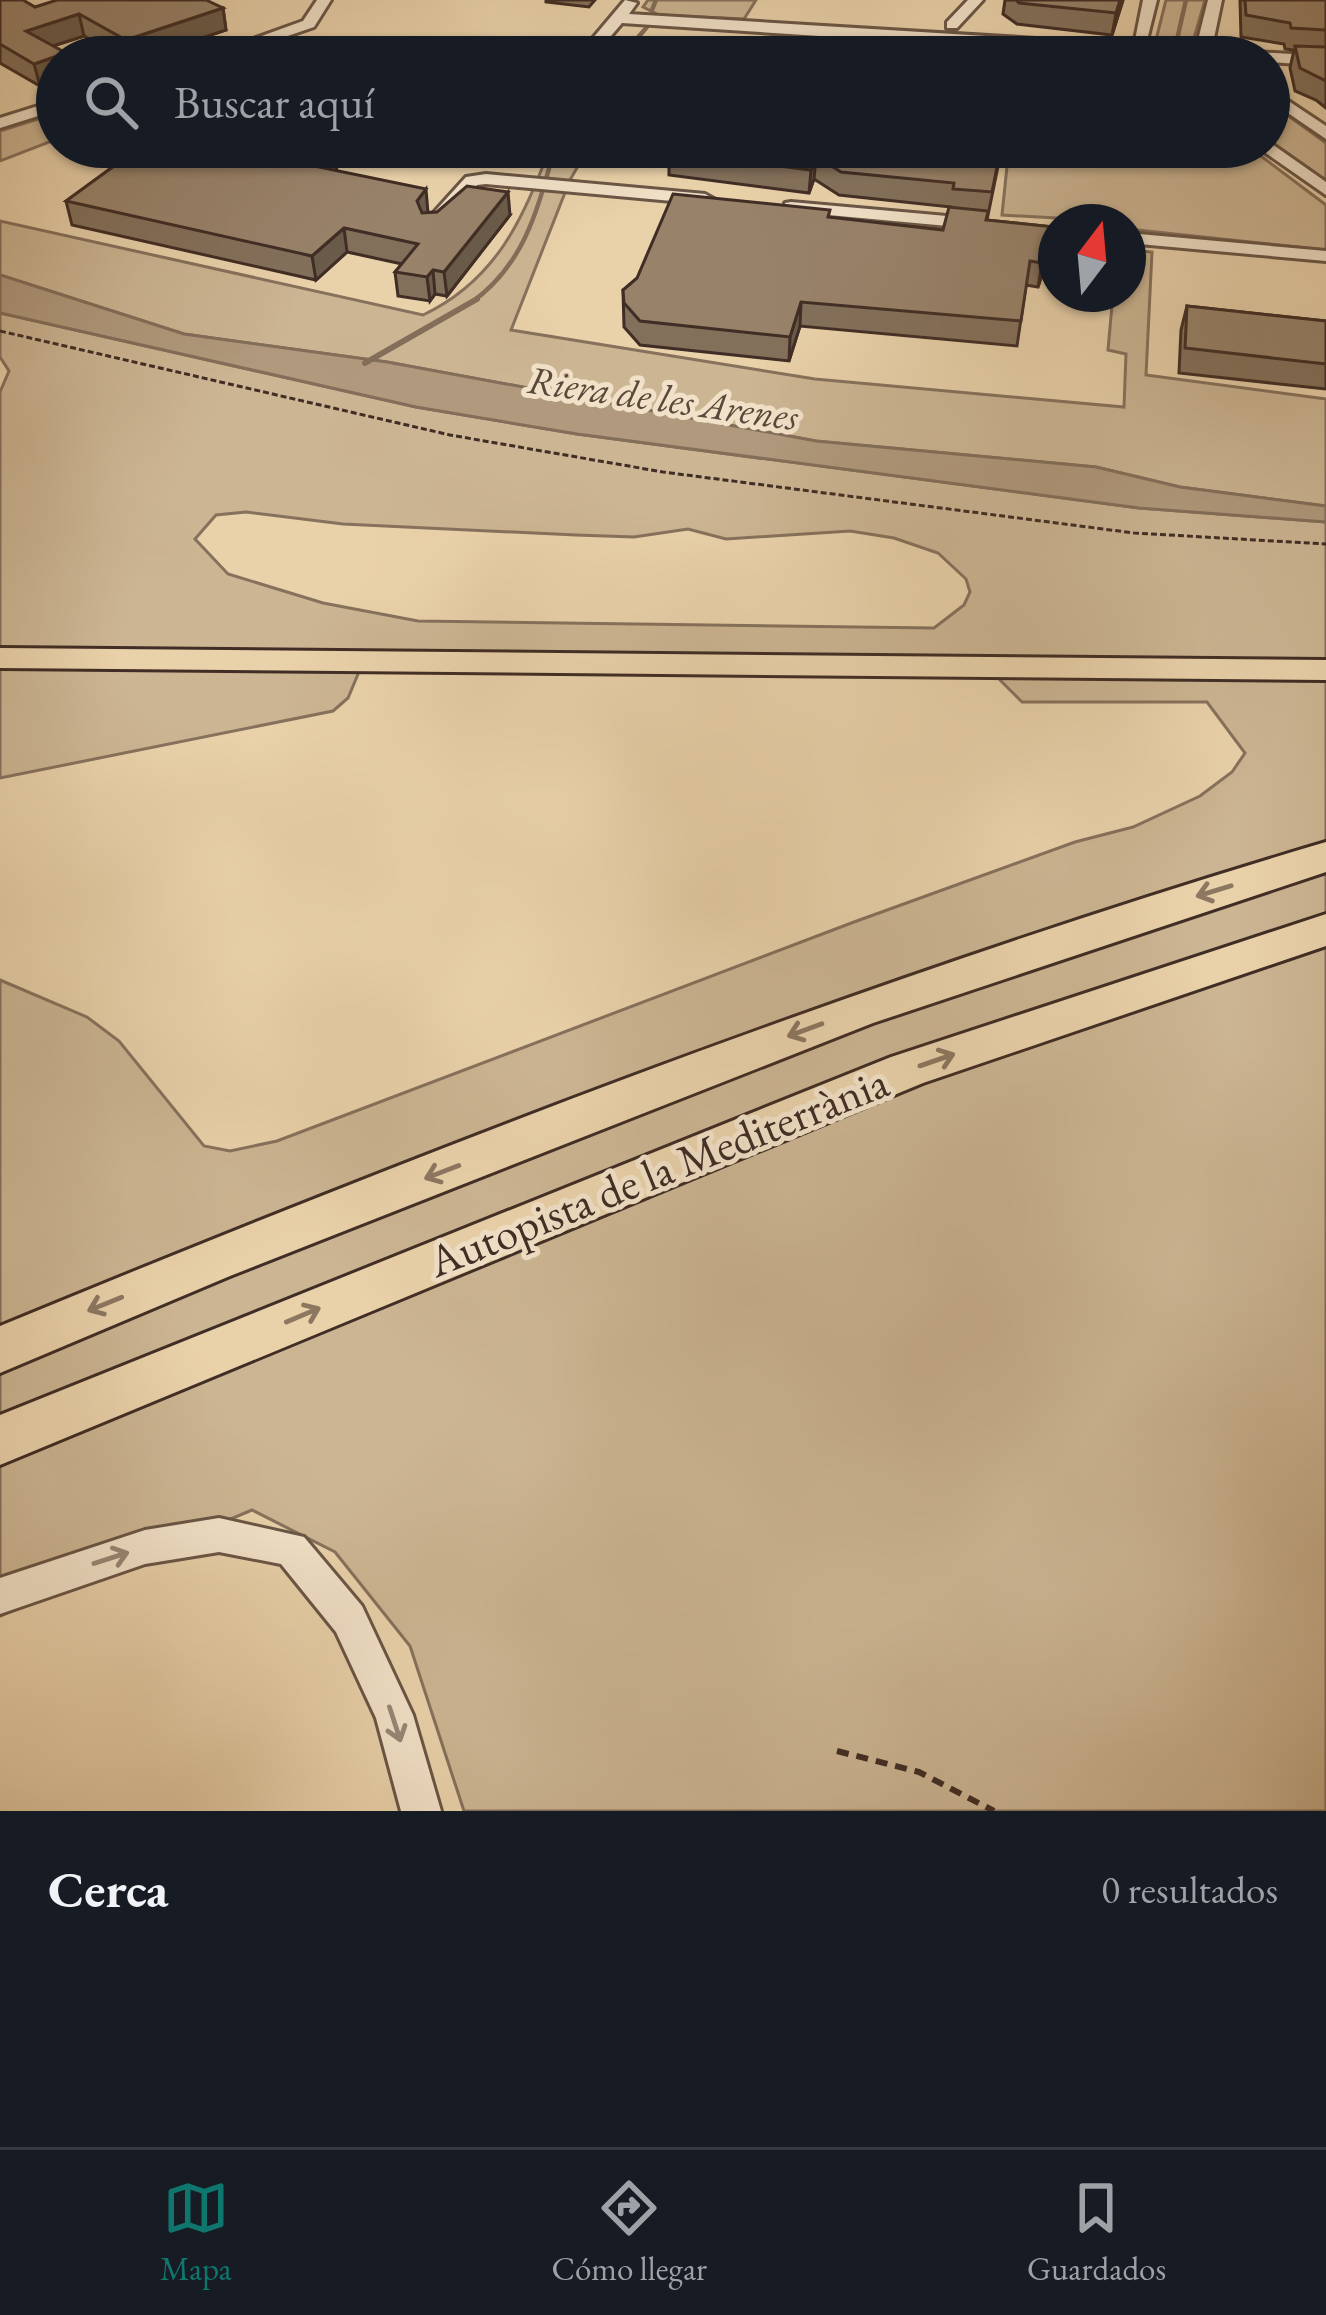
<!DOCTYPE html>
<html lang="es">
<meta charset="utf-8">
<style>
:root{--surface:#171b24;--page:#242831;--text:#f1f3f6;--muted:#9ea1a6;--line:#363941;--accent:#0f766e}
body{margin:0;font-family:"EB Garamond",serif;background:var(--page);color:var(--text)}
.compass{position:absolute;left:1038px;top:204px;width:108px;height:108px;border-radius:50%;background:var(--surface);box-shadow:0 3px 9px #0004;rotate:16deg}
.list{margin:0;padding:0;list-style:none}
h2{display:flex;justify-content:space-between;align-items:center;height:156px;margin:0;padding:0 48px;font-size:51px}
h2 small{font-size:39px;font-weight:400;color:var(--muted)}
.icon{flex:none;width:66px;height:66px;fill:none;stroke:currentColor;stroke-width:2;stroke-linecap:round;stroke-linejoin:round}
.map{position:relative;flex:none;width:1326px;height:1811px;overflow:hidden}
.search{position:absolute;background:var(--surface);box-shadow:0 3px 9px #0004;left:36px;right:36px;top:36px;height:132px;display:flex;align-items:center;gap:30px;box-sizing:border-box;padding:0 42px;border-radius:66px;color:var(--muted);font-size:45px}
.sheet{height:336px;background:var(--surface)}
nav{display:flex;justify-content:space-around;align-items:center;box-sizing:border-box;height:168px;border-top:3px solid var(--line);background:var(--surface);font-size:33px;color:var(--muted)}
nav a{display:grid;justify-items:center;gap:6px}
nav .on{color:var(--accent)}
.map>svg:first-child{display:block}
.green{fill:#ccb593;stroke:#86715c;stroke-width:3;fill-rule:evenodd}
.water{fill:#b0997d;stroke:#836e5a;stroke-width:3}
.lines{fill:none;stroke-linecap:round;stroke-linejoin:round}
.stream-far1{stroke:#836e5a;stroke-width:4.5}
.stream{stroke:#836e5a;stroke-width:6}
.minor-casing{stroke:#6a5646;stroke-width:6}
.major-casing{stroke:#402d25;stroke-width:6}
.highway-casing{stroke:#402d25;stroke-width:6}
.path-far1{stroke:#402d25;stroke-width:3;stroke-dasharray:6 3;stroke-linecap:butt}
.path{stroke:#402d25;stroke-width:6;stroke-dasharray:12 8;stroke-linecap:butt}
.minor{fill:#f1e1c8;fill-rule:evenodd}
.major{fill:#e9d1aa;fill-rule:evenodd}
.highway{fill:#e9d1aa;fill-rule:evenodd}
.wall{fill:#83705b;stroke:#402d25;stroke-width:3}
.shaded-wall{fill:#6a5b4a;stroke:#402d25;stroke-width:3}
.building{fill:#98826a;stroke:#402d25;stroke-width:3}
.oneway{stroke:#8c7761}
.oneway2{stroke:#988776}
.labels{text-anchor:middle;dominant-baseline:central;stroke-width:10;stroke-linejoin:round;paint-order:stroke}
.far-water-label{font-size:39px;font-style:italic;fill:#5c483b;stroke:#f1e1c8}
.street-label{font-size:45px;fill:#402d25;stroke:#f1e1c8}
</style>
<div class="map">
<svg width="1326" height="1811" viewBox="0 0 1326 1811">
<rect width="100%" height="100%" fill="#e9d1aa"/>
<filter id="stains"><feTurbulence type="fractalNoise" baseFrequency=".00167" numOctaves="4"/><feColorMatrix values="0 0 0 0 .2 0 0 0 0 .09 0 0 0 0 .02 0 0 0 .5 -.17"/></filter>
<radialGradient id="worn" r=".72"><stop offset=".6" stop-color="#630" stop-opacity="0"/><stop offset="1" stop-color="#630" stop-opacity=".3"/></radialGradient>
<!-- green -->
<g class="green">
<polygon points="648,0 756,0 744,19 659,15 643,7"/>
<polygon points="1166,0 1205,0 1192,45 1156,40"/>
<polygon points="1269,102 1326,143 1326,182 1269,140"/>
<polygon points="57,113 57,139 0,161 0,131"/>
<path d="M550 147H589L570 180 511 330 815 379 1124 407 1126 354 1108 350 1113 294H1128V250L1152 252 1146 375 1326 399V506L1180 487 1096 467 816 441 387 362 184 334 0 275V221L423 315C495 281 524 219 550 147Z"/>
<polygon points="1009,147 1249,147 1326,205 1326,250 1128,229 1128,222 1002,215"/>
<path d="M0 313 416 407 577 434 1139 508 1326 522V1811H464L410 1646 335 1552 252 1510 0 1616V980L87 1017 119 1041 204 1146 230 1151 277 1141 854 922 1075 842 1133 827 1200 796 1232 772 1245 753 1207 702H1022L995 675 361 667 348 698 333 711 0 778V392L9 371 0 357ZM246 512 343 524 576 535 634 537 688 529 726 539 850 531 894 538 938 553 966 579 970 592 964 605 934 628 418 621 323 603 228 574 195 539 216 515Z"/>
</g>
<!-- water -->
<polygon class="water" points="0,275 184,334 387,362 816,441 1096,467 1180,487 1326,506 1326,522 1139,508 577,434 416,407 0,313"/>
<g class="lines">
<!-- stream-far1 -->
<g class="stream-far1">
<polyline points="652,10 656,0"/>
<polyline points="1176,44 1186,0"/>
<polyline points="621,57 647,27"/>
<path d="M472 302C526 263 538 207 555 147"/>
</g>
<!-- stream -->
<polyline class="stream" points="365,363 477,299"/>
<defs>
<g id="minor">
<polygon points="317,0 331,0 314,27 226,57 203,57 303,21"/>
<polygon points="625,0 637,3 629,14 1134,45 1143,0 1157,0 1147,40 1150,46 1201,49 1197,44 1208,0 1222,0 1213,43 1220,50 1326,56 1326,66 1269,62 1269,57 1140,57 622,23 593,57 577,57"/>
<polygon points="968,0 983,0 957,28 947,28 947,22"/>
<polygon points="1269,88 1326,126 1326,139 1269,100"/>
<polygon points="57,100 57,110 0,128 0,118"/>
<polygon points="1269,142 1326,182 1326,195 1263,151 1261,147 1269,147"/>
<polygon points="486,174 705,194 714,199 705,204 486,184 477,185 440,227 428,227 428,219 466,177"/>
<polygon points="791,202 980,219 989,224 980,229 785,211 785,203"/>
<polygon points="1128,233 1326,251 1326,261 1128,243"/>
<polygon points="219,1518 304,1537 362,1606 413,1715 441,1811 401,1811 376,1718 336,1632 281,1564 219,1552 145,1564 0,1614 0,1578 145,1530"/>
</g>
<polygon id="major" points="0,648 1326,660 1326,680 0,668"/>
<g id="highway">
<path d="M1326 842V872L873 1023 230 1276 0 1373V1326C434 1147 875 976 1326 842Z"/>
<polygon points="1326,914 1326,946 923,1083 0,1465 0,1415 891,1057"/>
</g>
</defs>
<!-- minor casing -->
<use href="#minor" class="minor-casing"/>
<!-- major casing -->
<use href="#major" class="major-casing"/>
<!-- highway casing -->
<use href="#highway" class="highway-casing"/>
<!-- path-far1 -->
<polyline class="path-far1" points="0,331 450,435 663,472 1134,533 1326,544"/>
<!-- path -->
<polyline class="path" points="837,1751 919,1772 994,1811"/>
<!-- minor -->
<use href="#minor" class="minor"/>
<!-- major -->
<use href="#major" class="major"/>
<!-- highway -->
<use href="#highway" class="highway"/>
</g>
<!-- wall -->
<g class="wall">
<polygon points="0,0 35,7 223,8 226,30 145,57 122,57 84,36 53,46 57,57 57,80 40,86 0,63"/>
<polygon points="546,0 595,0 589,7 546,2"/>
<polygon points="1005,0 1123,0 1112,35 1017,24 1003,14"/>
<polygon points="1240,0 1326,0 1326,108 1316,100 1295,91 1290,68 1294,50 1285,49 1284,44 1241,37"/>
<polygon points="87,147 324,147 337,171 428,212 510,215 447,296 435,294 430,301 398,296 395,272 402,264 347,252 316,280 72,225 66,201 121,161 89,155"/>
<polygon points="1002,147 987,220 1054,227 1050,250 1038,287 1026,285 1017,346 800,326 789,361 640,345 624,327 623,290 830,218 943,230 951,207 839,195 814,179 809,193 669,175 669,152"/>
<polygon points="1187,306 1326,321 1326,389 1179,373 1181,330"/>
</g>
<!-- shaded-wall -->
<g class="shaded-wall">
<polygon points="1120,0 1123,0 1112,35 1116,13"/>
<polygon points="223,8 226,30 145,57 129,57 126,40"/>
<polygon points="79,14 84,36 31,53 26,31"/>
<polygon points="66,53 67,57 57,57 57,80 40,86 34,64"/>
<polygon points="334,150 337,172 314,166"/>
<polygon points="816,156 814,179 809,193 811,170"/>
<polygon points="426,189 428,213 419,224 417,201"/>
<polygon points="508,192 510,215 447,296 444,272"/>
<polygon points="1054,227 1050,250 1038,287 1042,263"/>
<polygon points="344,228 347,252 316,280 312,256"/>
<polygon points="433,270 435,294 430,301 427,277"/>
<polygon points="801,302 800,326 789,361 790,337"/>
</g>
<!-- building -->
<g class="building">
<polygon points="0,0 23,0 35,7 57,0 206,0 223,8 126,40 79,14 26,31 66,53 34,64 0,44"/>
<polygon points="1016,0 1120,0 1116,13 1019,3"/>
<polygon points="1245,0 1326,0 1326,30 1291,28 1290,23 1246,15"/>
<polygon points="1295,46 1326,47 1326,81 1300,68"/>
<polygon points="140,147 324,147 334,150 314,166 426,189 417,201 422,213 437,212 467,186 508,192 444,272 433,270 427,277 395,272 418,244 344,228 312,256 66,201"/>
<polygon points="672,147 1001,147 992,192 953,189 954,183 841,172 816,156 811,170 669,152"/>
<polygon points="673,194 830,210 828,217 943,230 949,207 988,211 986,220 1054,227 1042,263 1030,261 1021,321 801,302 790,337 640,321 624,303 623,290 637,278"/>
<polygon points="1187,306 1326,321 1326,364 1185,348"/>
</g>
<!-- one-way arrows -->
<defs><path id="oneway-shaft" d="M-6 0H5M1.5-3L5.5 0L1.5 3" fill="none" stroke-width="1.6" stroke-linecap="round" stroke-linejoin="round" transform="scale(3)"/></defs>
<g class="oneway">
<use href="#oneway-shaft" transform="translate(1214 891) rotate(163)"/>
<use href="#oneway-shaft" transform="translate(805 1030) rotate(160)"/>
<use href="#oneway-shaft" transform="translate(937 1060) rotate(-19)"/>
<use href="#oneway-shaft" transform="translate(442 1172) rotate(159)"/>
<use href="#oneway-shaft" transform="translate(105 1304) rotate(158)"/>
<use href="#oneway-shaft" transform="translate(303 1315) rotate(-23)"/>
</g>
<g class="oneway2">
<use href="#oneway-shaft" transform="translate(111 1558) rotate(-18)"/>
<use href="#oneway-shaft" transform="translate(395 1724) rotate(72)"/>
</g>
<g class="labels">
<!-- far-water labels -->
<g class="far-water-label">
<text transform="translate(663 398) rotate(8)">Riera de les Arenes</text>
</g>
<!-- street labels -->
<g class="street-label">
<text transform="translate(658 1171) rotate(-22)">Autopista de la Mediterrània</text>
</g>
</g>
<rect width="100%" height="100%" filter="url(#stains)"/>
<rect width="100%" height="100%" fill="url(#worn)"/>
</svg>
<svg class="compass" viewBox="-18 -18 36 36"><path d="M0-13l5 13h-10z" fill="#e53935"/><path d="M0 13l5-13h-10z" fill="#9ea1a6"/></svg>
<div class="search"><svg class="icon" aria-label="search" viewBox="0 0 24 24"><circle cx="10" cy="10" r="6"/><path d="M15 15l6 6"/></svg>Buscar aquí</div>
</div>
<section class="sheet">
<h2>Cerca<small>0 resultados</small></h2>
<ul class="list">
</ul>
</section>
<nav>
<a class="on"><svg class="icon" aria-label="map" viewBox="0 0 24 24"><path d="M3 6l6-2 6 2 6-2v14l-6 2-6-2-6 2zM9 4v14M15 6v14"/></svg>Mapa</a>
<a><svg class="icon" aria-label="directions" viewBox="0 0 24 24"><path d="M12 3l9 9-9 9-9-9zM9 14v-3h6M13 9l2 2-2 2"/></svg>Cómo llegar</a>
<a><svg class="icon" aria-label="saved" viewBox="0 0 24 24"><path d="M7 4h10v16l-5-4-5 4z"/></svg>Guardados</a>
</nav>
